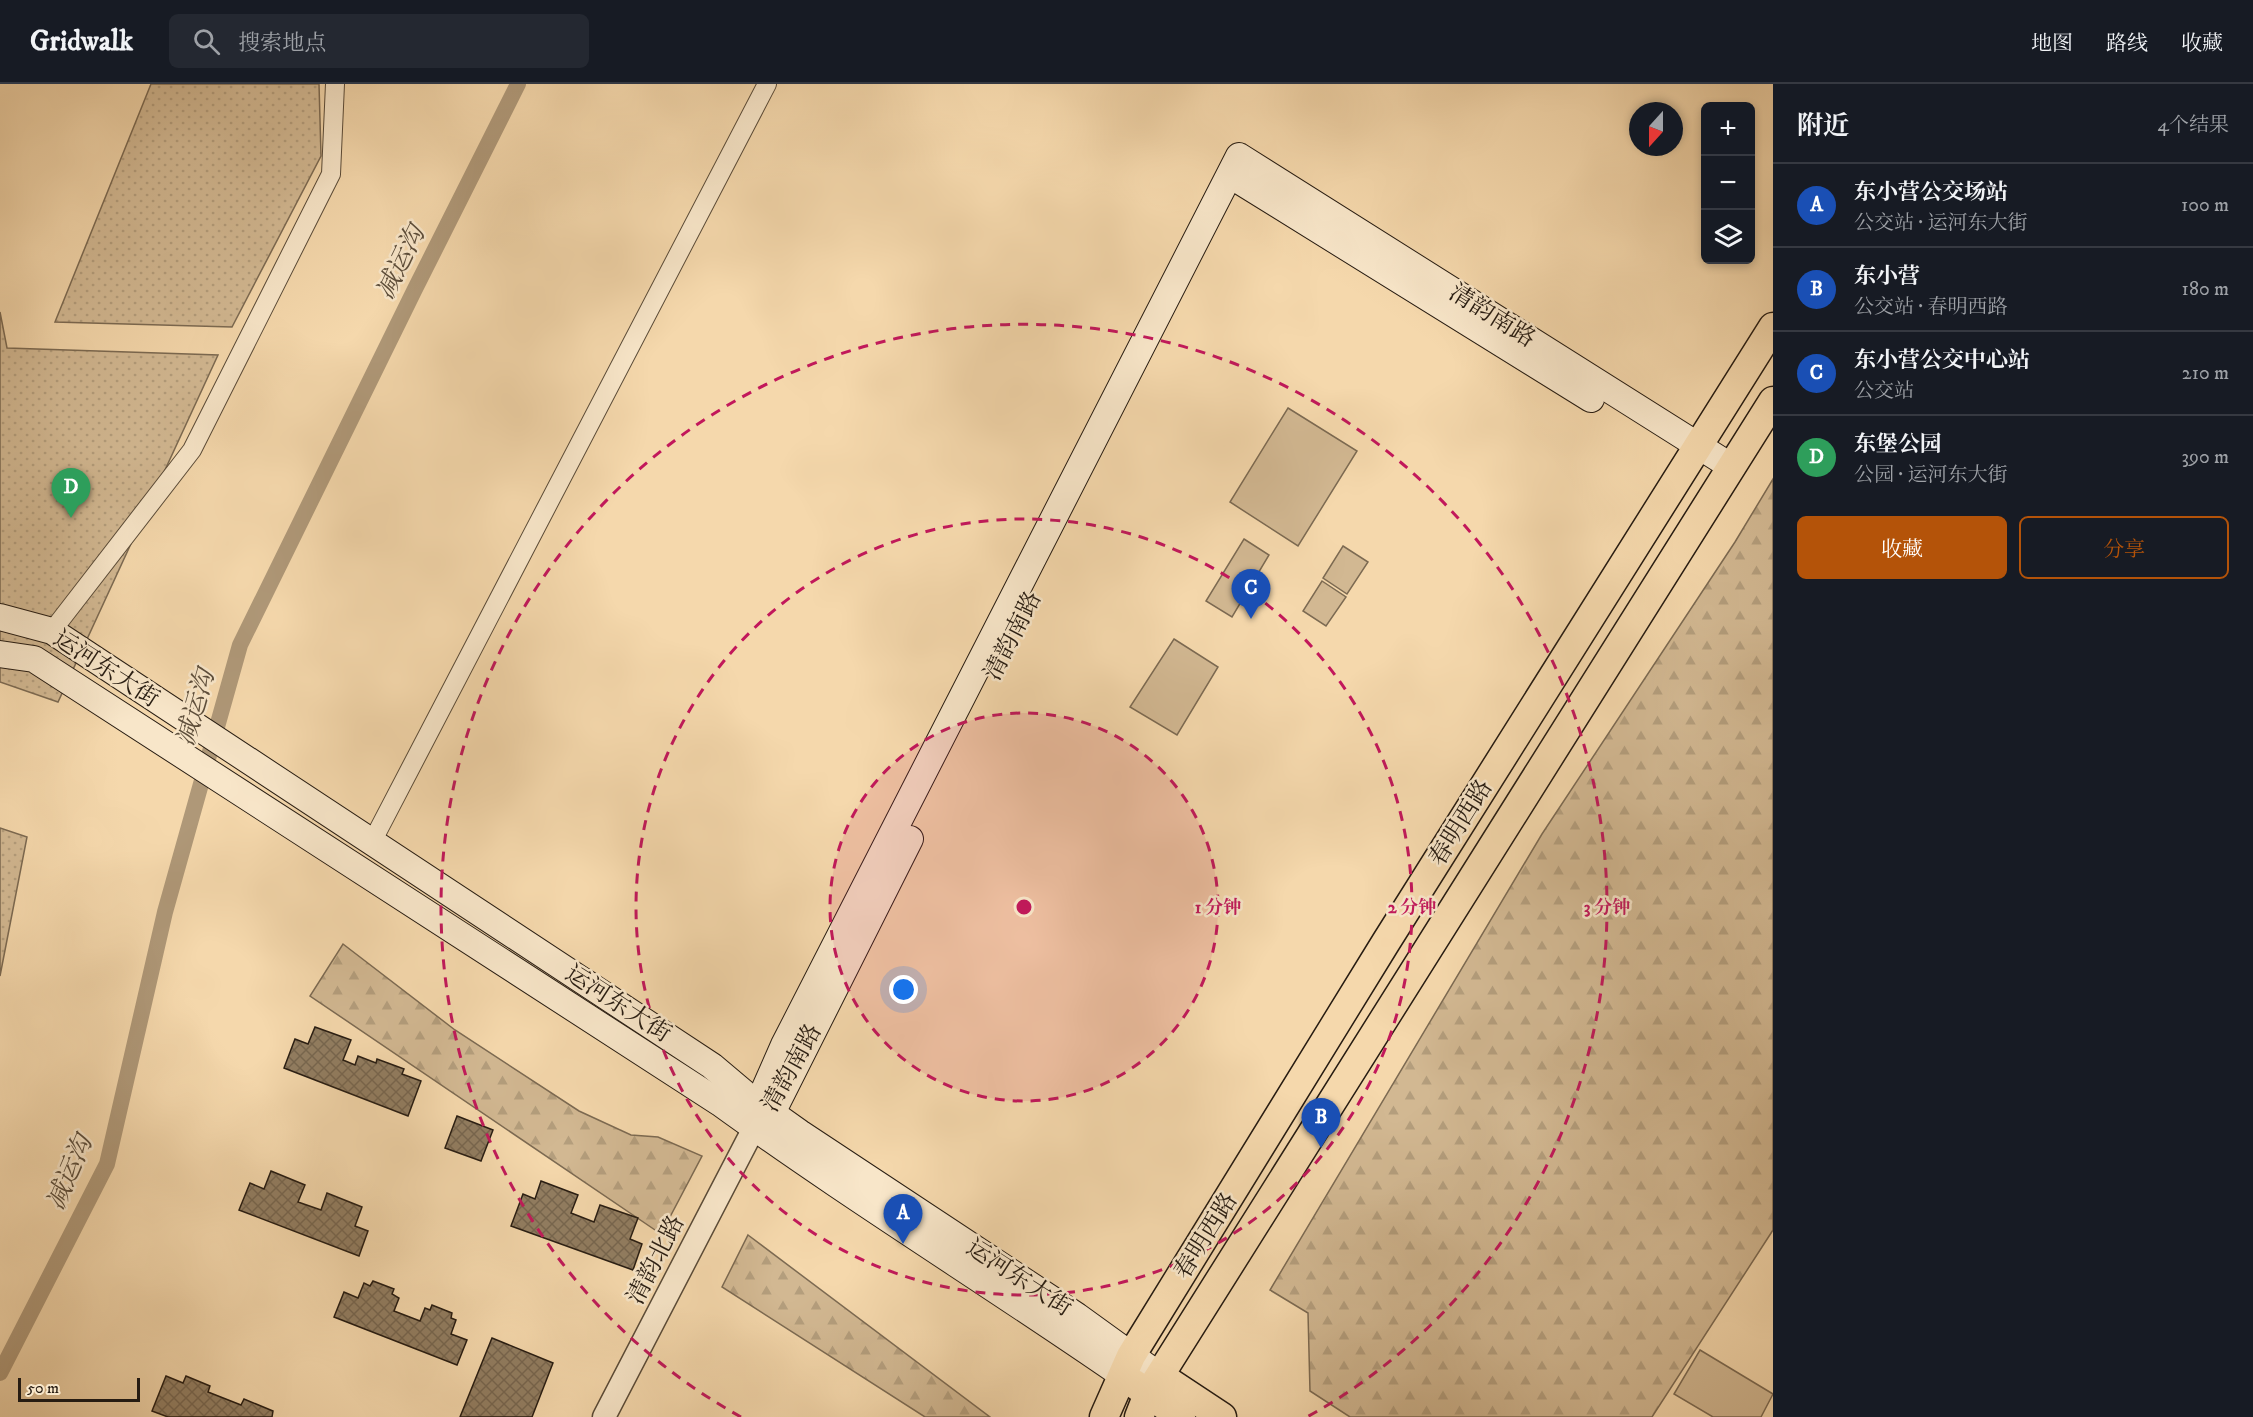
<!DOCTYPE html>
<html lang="zh">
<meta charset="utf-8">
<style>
:root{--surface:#171b24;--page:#242831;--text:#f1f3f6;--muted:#9ea1a6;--line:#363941;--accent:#b45309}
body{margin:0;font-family:"IM FELL DW Pica","Noto Serif SC",serif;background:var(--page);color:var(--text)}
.controls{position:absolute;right:18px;top:18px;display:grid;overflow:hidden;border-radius:9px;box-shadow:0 3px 9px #0003}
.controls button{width:54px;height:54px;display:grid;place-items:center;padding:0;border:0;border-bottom:2px solid var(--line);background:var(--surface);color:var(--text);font:30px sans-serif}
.compass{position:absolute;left:1629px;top:18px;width:54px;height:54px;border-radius:50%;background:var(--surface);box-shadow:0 3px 9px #0003;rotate:201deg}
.scale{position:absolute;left:18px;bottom:15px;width:122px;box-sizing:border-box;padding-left:6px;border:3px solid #271c12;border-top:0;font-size:16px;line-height:21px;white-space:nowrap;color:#271c12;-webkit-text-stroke:4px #f8e6c9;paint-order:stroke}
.you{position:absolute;left:904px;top:906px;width:21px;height:21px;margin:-15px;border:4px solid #fff;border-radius:50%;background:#1a73e8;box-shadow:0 0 0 9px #1a73e833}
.badge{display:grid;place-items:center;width:39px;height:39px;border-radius:50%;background:var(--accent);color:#fff;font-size:20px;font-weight:700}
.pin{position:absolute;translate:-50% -50px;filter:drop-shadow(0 2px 3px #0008)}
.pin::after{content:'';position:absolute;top:32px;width:21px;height:18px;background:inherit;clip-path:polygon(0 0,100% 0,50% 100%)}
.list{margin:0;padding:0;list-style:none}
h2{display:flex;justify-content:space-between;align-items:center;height:78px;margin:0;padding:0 24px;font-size:26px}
h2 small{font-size:20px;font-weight:400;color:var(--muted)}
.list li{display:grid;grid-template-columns:39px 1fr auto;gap:18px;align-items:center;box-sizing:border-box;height:84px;padding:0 24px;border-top:2px solid var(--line)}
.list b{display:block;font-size:22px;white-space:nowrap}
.list p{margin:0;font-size:20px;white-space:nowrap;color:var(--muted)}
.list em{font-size:20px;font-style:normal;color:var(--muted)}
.actions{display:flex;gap:12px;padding:18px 24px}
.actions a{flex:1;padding:14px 0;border:2px solid var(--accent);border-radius:9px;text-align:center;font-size:21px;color:var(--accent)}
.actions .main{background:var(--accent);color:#fff}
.icon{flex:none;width:33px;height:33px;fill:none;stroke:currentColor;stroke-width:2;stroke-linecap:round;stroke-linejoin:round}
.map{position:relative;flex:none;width:1773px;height:1333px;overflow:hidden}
header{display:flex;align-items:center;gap:36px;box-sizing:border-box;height:84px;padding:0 30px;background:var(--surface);border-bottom:2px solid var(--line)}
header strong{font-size:28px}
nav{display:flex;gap:33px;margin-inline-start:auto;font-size:21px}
.search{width:420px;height:54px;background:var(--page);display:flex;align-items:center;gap:15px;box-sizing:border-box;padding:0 21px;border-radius:9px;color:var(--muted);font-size:22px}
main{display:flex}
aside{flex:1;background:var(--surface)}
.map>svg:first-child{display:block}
.forest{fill:url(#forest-firs);stroke:#7c6a52;stroke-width:1.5}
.park{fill:url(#park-dots);stroke:#7c6a52;stroke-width:1.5}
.pitch{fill:#d2b892;stroke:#7c6a52;stroke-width:1.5}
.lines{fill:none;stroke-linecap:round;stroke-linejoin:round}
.canal{stroke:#af9878;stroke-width:16}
.building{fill:url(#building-cross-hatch);stroke:#271c12;stroke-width:1.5}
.minor-casing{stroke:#5a4b38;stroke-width:20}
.tertiary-casing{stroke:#5a4b38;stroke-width:25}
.secondary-casing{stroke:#271c12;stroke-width:28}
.primary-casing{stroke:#271c12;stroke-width:31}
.minor{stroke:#f8e6c9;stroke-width:18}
.tertiary{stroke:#f8e6c9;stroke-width:22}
.secondary{stroke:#f8e6c9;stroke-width:26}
.primary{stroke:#f5d8ac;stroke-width:28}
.ring{fill:none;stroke:#c2185b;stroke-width:3;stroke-dasharray:10 8}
.labels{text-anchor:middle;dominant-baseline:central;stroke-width:5;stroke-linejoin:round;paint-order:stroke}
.street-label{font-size:24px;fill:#271c12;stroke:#f8e6c9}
.water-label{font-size:26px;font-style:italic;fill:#5d4e3b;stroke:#f8e6c9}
.centre{fill:#c2185b;stroke:#f8e6c9;stroke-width:3}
.ring-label{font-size:18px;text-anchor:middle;font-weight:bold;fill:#c2185b;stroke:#f8e6c9;stroke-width:5;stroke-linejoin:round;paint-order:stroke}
</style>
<header>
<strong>Gridwalk</strong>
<div class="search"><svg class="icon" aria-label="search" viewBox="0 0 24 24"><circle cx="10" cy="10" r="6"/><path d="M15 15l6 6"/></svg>搜索地点</div>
<nav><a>地图</a><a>路线</a><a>收藏</a></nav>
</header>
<main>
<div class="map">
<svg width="1773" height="1333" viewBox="0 0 1773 1333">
<defs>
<pattern id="forest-firs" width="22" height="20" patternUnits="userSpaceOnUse" patternTransform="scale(1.5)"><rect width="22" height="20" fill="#d2b892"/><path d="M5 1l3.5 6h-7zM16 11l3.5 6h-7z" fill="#b49e7d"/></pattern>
<pattern id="park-dots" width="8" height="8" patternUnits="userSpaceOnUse" patternTransform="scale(1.5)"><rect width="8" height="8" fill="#d2b892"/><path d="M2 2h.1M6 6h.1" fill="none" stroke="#b49e7d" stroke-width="1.8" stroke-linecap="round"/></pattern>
<pattern id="building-cross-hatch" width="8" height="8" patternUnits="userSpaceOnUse" patternTransform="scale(1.5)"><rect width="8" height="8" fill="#927e62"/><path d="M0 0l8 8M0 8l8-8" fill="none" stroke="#77664f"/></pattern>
</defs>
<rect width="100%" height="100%" fill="#f5d8ac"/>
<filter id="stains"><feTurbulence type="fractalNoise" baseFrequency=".00333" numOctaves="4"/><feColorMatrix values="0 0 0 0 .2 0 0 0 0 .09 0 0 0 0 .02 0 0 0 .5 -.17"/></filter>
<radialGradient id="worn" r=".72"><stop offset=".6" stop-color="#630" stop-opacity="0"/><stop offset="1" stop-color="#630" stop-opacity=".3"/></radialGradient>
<!-- forest -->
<g class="forest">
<polygon points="1773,395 1773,1146 1652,1333 1350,1333 1310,1307 1308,1229 1270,1206 1542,750 1735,458"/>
<polygon points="343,860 455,946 579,1027 631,1051 658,1053 702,1072 661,1150 310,912"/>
<polygon points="748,1151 990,1333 925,1333 722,1203"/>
</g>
<!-- park -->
<g class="park">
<polygon points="151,0 319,0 321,72 232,243 55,238"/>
<polygon points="0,228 7,264 218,271 58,618 0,598"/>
<polygon points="0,744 27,753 0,892"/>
</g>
<!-- pitch -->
<g class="pitch">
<polygon points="1288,324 1357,367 1298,462 1230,418"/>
<polygon points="1244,455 1269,471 1232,533 1206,517"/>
<polygon points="1343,462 1368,478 1347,510 1323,494"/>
<polygon points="1322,497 1346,513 1326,542 1303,527"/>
<polygon points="1174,555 1218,583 1177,651 1130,623"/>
<polygon points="1700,1266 1773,1310 1761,1333 1713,1333 1674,1310"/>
</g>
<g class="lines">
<!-- canal -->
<polyline class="canal" points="0,1289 107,1080 165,828 240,561 414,207 518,0"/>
</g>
<!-- building -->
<g class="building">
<polygon points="315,943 351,956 343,976 355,981 358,972 376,979 377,975 404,985 402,990 421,997 408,1032 284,984 295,955 308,960"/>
<polygon points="457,1032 493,1046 481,1077 445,1064"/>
<polygon points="271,1087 305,1101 298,1118 321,1126 327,1109 362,1123 355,1142 368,1147 359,1172 239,1126 250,1099 264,1105"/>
<polygon points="541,1097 578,1111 571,1129 594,1138 600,1121 638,1134 630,1155 642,1160 633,1186 511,1142 523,1110 535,1115"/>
<polygon points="373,1197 394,1205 392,1210 399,1214 394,1227 420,1237 425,1224 430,1226 432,1221 452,1229 451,1234 456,1236 451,1250 467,1256 457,1281 334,1233 344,1208 358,1214 364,1199 370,1202"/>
<polygon points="492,1254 553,1279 532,1333 460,1333"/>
<polygon points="166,1292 183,1299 186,1292 210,1302 208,1308 241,1321 244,1315 273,1327 272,1333 168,1333 152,1327"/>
</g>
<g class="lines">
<defs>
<g id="minor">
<polyline points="52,547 192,366 331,90 335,0"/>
<polyline points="372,758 767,0"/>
</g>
<polyline id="tertiary" points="604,1333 754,1044"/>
<g id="secondary">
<polyline points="1230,91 1591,315"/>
<polyline points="0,533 52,547 712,982 744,1009 800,1049 1077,1232 1160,1292"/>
<path d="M0 570 34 575 720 1019C851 1114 989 1199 1122 1291"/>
<polyline points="759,1040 772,1029 910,755"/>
<polyline points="754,1044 758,1020 784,961 1239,72 1732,383"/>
</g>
<g id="primary">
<polyline points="1160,1292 1222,1333"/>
<polyline points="1133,1299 1181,1333"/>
<polyline points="1104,1333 1131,1272 1386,858 1773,243"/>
<polyline points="1139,1333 1148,1310 1773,317"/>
</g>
</defs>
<!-- minor casing -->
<use href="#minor" class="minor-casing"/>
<!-- tertiary casing -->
<use href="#tertiary" class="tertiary-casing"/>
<!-- secondary casing -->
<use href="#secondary" class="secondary-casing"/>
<!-- primary casing -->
<use href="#primary" class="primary-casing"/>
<!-- minor -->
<use href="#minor" class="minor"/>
<!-- tertiary -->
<use href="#tertiary" class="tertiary"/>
<!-- secondary -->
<use href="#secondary" class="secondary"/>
<!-- primary -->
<use href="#primary" class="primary"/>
</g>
<!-- distance rings -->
<circle cx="1024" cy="823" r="194" fill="#c2185b" fill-opacity=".12"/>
<g class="ring">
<circle cx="1024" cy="823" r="194"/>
<circle cx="1024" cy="823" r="388"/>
<path d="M741 1333A583 583 0 1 1 1307 1333"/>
</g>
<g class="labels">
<!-- street labels -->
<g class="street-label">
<text transform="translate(1492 232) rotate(32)">清韵南路</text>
<text transform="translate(1013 552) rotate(-63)">清韵南路</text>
<text transform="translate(106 585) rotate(33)">运河东大街</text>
<text transform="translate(1461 739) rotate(-58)">春明西路</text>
<text transform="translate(618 920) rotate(33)">运河东大街</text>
<text transform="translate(792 984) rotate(-61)">清韵南路</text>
<text transform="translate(1206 1152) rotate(-58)">春明西路</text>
<text transform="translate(656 1176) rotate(-63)">清韵北路</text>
<text transform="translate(1019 1194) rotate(33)">运河东大街</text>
</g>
<!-- water labels -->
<g class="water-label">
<text transform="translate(401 179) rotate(-64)">减运沟</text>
<text transform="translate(196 624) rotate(-74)">减运沟</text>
<text transform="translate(70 1089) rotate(-67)">减运沟</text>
</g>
</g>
<circle cx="1024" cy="823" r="9" class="centre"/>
<g class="ring-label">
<text x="1218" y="829">1 分钟</text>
<text x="1412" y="829">2 分钟</text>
<text x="1607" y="829">3 分钟</text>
</g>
<rect width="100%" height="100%" filter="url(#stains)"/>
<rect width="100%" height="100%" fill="url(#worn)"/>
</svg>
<div class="controls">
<button>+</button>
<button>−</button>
<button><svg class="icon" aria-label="layers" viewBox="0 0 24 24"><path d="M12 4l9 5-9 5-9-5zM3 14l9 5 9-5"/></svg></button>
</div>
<svg class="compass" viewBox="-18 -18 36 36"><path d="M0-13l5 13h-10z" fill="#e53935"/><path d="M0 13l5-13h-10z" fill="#9ea1a6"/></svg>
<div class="scale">50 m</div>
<div class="you"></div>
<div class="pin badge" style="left:903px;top:1160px;background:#1a4fb4">A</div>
<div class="pin badge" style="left:1321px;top:1064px;background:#1a4fb4">B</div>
<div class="pin badge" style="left:1251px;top:535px;background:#1a4fb4">C</div>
<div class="pin badge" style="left:71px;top:434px;background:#2e9e5b">D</div>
</div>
<aside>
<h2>附近<small>4个结果</small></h2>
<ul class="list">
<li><span class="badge" style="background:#1a4fb4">A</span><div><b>东小营公交场站</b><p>公交站 · 运河东大街</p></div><em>100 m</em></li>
<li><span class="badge" style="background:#1a4fb4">B</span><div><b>东小营</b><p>公交站 · 春明西路</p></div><em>180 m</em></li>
<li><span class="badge" style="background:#1a4fb4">C</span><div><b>东小营公交中心站</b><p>公交站</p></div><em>210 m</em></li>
<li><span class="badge" style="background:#2e9e5b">D</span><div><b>东堡公园</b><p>公园 · 运河东大街</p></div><em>390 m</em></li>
</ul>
<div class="actions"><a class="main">收藏</a><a>分享</a></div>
</aside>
</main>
